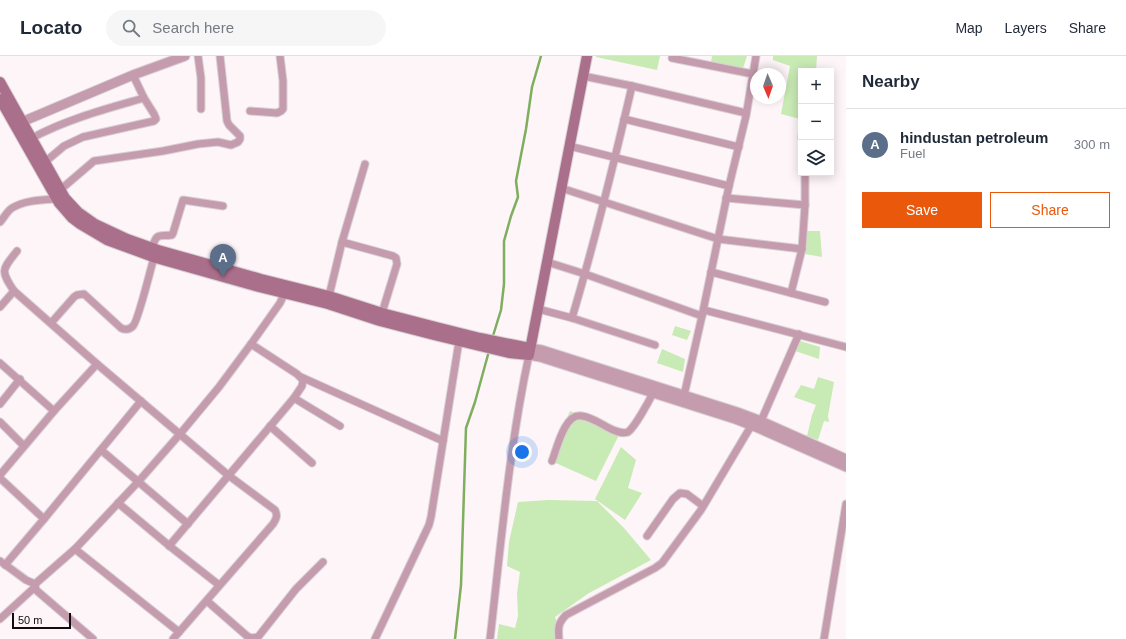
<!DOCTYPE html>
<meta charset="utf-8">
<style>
:root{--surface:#fff;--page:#f6f6f7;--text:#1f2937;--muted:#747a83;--line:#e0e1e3;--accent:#ea580c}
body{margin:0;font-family:Arial,sans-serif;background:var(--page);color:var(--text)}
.controls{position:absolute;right:12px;top:12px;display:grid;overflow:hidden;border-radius:0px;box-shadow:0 2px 10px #0003}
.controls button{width:36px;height:36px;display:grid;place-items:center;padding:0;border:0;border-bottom:1px solid var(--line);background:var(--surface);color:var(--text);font:20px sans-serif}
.compass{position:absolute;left:750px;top:12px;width:36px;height:36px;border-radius:50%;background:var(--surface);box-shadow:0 2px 10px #0003;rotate:178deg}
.scale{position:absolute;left:12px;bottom:10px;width:59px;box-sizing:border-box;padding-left:4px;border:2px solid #100d0e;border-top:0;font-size:11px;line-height:14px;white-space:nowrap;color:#100d0e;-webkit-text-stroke:3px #fef5f9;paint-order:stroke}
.you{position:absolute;left:522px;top:396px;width:14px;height:14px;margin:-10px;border:3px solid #fff;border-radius:50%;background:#1a73e8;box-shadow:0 0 0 6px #1a73e833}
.badge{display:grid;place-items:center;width:26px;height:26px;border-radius:50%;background:var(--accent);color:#fff;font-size:13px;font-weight:700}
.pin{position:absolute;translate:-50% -33px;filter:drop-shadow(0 1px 2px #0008)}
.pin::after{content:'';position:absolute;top:21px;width:14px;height:12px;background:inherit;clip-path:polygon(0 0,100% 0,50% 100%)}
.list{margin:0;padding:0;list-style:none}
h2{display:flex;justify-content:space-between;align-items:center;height:52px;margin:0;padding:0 16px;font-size:17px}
h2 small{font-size:13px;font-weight:400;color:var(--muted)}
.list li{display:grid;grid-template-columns:26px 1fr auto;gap:12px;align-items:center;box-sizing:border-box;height:72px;padding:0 16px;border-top:1px solid var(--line)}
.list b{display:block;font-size:15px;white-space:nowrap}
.list p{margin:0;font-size:13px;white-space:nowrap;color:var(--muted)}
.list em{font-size:13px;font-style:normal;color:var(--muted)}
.actions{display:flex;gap:8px;padding:12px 16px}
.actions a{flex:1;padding:9px 0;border:1px solid var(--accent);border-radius:0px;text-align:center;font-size:14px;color:var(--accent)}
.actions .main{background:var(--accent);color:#fff}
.icon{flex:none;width:22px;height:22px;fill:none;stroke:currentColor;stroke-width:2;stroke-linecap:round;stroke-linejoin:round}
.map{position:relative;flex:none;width:846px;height:583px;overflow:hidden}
header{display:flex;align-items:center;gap:24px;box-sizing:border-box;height:56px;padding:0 20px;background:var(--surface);border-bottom:1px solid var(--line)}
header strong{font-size:19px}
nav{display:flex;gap:22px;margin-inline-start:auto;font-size:14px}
.search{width:280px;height:36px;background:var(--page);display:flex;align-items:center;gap:10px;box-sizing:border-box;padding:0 14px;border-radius:22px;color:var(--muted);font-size:15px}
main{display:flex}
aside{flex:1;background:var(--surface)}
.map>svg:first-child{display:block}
.green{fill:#c8eab4}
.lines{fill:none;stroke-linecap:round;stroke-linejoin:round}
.stream{stroke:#7eae5e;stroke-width:2.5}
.minor-casing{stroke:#d8d0d3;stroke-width:9}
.tertiary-casing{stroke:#d8d0d3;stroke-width:11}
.secondary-casing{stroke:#d8d0d3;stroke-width:12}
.minor{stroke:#c59cae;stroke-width:7}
.tertiary{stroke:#c59cae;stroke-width:9}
.secondary{stroke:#aa6f8b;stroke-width:10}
</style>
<header>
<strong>Locato</strong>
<div class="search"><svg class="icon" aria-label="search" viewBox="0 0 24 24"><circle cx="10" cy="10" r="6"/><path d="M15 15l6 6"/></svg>Search here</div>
<nav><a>Map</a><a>Layers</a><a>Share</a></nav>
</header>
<main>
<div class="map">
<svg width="846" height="583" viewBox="0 0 846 583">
<rect width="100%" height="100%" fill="#fef5f9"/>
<!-- green -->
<g class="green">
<polygon points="596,0 660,0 657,14 596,1"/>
<polygon points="712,0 747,0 743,12 711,6"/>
<polygon points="773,0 817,0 816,15 801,15 801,83 797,83 800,63 781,58 790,10 773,4"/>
<polygon points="801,175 820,175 822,201 800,197"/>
<polygon points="675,270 691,275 687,284 672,279"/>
<polygon points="800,285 820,291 819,303 795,295"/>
<polygon points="662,293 685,303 683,316 657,307"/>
<polygon points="818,321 834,326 828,360 829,366 824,365 818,384 807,380 812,359 816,349 794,341 801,329 814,333"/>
<polygon points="570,355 620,377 596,425 549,404"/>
<polygon points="621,391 636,404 628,432 642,437 625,464 595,443"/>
<polygon points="548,444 597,445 624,472 651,504 589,537 555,561 563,583 497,583 499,568 515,572 518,560 517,537 520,516 507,510 509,486 518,446"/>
</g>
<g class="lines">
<!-- stream -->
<g class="stream">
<polyline points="492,283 501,254 504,228 504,185 511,160 518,141 516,125 526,73 532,31 541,0"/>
<polyline points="455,583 461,529 466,372 475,346 489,295"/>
</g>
<defs>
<g id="minor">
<polyline points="198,0 201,22 201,53"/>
<polyline points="672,2 753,18"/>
<polyline points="583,20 632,30 746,57"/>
<polyline points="250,55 277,57 281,55 283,53 283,25 280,0"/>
<polyline points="624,63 739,91"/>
<path d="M32 82C67 63 106 53 144 42"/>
<polyline points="569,90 729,130"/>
<polyline points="45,106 64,90 83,81 154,65 156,63 154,58 144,42 133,19"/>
<polyline points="561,132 718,183 802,193"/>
<polyline points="60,134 94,105 163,95 198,88 218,86 231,89 238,86 240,83 240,80 229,69 227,65 220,0"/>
<polyline points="726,142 805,149"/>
<path d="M0 166C4 162 7 155 12 152 25 144 42 144 56 143"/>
<polyline points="342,186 393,200 396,202 397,208 382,257"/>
<path d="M152 192C157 176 158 181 172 179L173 177 183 144 223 150"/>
<path d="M17 195C2 214 0 214 14 235L97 308 228 419 275 454C278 460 276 463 273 468L173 583"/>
<polyline points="547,206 585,218 702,260"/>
<polyline points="711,216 825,246"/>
<polyline points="791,237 802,193 805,149 805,117"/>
<polyline points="329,240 342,186 365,108"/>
<polyline points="0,251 14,235"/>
<polyline points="538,253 572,262 655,289"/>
<polyline points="704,254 846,291"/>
<path d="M572 262C595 185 614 107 632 30"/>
<path d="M51 267 74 241 77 239 84 238 121 272C125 274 129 274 133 270 138 265 151 212 154 201"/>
<polyline points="0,307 54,355 97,308"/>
<polyline points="301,321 443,385"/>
<polyline points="294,342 340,370"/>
<polyline points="683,344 702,260 729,130 746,60 756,0"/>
<polyline points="0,348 20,323"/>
<polyline points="761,365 799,278"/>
<polyline points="0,366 24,390"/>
<polyline points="270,370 312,407"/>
<polyline points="101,394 188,468"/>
<path d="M552 405C557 392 565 356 582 360 592 361 604 370 613 374 618 376 623 378 628 376 635 371 649 345 653 337"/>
<polyline points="0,419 54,355"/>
<polyline points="0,422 44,463"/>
<polyline points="118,447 172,492 219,529"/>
<polyline points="647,480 673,443 680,437 687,438 703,450"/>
<polyline points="169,490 294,342 302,330 303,324 297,318 251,288"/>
<polyline points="75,493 179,576"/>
<polyline points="0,505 26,524 35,528"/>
<polyline points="5,509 44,463 141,345"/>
<polyline points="207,545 247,580 251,582 258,581 296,533 323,506"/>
<polyline points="0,563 35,531"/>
<polyline points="93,583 36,534 35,528 75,493 138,426 180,378 219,331 251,288 280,247 286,234"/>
<polyline points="375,583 429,469 431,461 459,285"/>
<path d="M490 583C501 488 509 392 529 299"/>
<path d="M559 583C558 572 558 567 566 559L655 512 662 507 701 454 754 365"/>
<polyline points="824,583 846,448"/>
</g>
<g id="tertiary">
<polyline points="17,68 133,19 185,0"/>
<polyline points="530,292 542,294 737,356 761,365 846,403"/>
<polyline points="529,299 540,301 735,363 758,372 846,411"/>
</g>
<g id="secondary">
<polyline points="0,26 65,142 78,156 95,168 127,183 158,194 261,223 329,240 382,257 436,271 480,282 530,292"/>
<polyline points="0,43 59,147 72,162 80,168 107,184 156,202 259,231 328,248 380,265 434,279 509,297 529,299 587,0"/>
</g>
</defs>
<!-- minor casing -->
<use href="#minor" class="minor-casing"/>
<!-- tertiary casing -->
<use href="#tertiary" class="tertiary-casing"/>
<!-- secondary casing -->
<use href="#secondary" class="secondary-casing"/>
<!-- minor -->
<use href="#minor" class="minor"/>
<!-- tertiary -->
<use href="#tertiary" class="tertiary"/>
<!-- secondary -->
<use href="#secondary" class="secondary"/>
</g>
</svg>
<div class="controls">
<button>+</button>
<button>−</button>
<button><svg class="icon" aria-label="layers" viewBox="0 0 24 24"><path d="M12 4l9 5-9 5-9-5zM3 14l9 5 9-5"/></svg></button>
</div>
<svg class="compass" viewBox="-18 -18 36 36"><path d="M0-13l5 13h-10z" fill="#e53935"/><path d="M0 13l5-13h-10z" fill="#747a83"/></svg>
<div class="scale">50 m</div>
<div class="you"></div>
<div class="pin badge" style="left:223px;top:221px;background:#5c6f8a">A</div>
</div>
<aside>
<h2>Nearby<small></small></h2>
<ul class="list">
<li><span class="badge" style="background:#5c6f8a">A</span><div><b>hindustan petroleum</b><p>Fuel</p></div><em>300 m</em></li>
</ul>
<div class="actions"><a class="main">Save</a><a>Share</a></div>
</aside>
</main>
